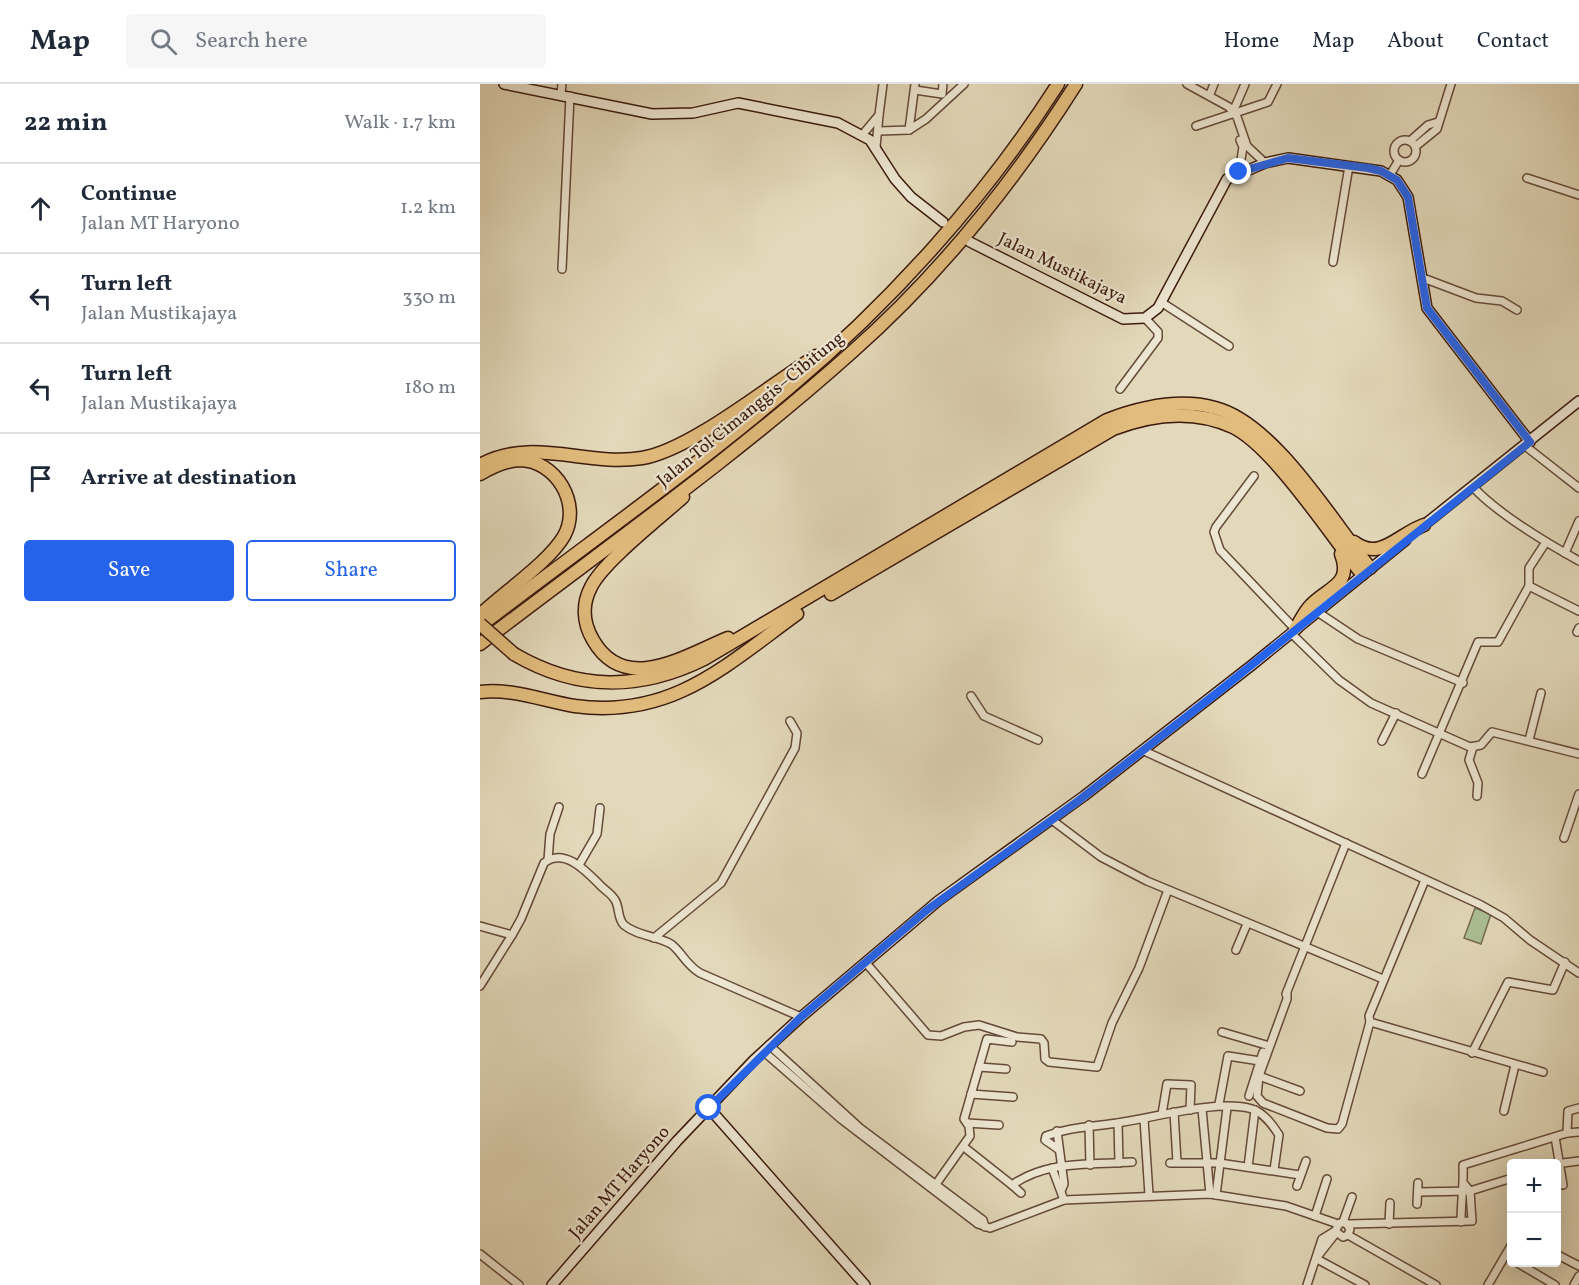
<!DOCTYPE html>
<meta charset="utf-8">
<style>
:root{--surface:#fff;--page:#f6f6f7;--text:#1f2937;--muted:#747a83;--line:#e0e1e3;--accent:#2563eb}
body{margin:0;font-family:Vollkorn,serif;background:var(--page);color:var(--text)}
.controls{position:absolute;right:18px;bottom:18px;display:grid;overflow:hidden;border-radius:6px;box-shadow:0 6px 24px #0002}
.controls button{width:54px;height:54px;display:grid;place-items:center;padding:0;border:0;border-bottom:2px solid var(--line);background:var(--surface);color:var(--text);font:30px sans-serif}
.stop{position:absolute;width:18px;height:18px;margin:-14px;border:4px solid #2563eb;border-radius:50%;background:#fff}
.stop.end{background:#2563eb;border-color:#fff;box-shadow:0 2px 6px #0008}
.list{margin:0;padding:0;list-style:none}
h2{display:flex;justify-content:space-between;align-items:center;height:78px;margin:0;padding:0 24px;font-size:26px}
h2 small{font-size:20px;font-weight:400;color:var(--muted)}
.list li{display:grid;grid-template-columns:39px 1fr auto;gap:18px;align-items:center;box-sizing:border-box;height:90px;padding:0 24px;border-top:2px solid var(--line)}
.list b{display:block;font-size:22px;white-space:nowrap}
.list p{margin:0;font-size:20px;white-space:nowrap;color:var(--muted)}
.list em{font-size:20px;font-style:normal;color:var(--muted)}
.actions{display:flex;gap:12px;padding:18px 24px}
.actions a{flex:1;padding:14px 0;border:2px solid var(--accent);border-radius:6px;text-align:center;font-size:21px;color:var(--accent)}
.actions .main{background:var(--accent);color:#fff}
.icon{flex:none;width:33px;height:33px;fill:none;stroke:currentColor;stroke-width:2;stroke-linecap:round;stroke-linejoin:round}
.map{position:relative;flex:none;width:1099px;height:1201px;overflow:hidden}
header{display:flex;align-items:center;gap:36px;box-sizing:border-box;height:84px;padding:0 30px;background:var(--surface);border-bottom:2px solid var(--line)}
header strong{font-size:28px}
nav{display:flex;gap:33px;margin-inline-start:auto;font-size:21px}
.search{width:420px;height:54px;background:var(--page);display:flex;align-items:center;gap:15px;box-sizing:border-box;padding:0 21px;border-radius:6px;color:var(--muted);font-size:22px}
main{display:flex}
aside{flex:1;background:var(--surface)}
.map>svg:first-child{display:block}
.green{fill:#adc095;stroke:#746d51;stroke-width:1.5}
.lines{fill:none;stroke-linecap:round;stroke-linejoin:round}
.street-casing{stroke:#654a38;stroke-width:10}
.secondary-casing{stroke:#3b1a0d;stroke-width:12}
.highway-casing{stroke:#3b1a0d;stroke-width:15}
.street{stroke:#ede6d2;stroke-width:7}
.secondary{stroke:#ede6d2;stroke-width:9}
.highway{stroke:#e2bc7d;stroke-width:12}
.highway-bridge-casing{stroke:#3b1a0d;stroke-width:15;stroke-linecap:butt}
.highway-bridge{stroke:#e2bc7d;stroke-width:12}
.route{stroke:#2563eb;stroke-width:8}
.labels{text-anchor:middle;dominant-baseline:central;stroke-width:4.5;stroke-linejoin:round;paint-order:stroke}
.street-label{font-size:18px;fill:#3b1a0d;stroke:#ede6d2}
</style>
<header>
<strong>Map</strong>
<div class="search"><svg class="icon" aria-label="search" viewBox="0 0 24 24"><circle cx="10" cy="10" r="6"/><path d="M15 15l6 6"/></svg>Search here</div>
<nav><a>Home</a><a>Map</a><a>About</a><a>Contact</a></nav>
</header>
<main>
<aside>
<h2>22 min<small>Walk · 1.7 km</small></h2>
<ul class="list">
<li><svg class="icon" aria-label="ahead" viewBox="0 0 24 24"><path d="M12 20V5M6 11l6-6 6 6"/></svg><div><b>Continue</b><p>Jalan MT Haryono</p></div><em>1.2 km</em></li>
<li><svg class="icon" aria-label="left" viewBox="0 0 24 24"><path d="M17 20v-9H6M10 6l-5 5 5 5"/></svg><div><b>Turn left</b><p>Jalan Mustikajaya</p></div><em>330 m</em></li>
<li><svg class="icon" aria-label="left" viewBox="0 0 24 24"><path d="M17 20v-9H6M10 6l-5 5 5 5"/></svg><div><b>Turn left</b><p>Jalan Mustikajaya</p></div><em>180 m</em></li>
<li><svg class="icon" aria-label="arrive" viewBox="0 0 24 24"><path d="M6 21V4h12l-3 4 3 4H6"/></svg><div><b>Arrive at destination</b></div></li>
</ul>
<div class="actions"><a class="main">Save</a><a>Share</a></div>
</aside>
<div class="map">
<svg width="1099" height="1201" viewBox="0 0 1099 1201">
<rect width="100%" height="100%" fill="#e3d9ba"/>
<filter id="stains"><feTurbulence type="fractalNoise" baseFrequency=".00333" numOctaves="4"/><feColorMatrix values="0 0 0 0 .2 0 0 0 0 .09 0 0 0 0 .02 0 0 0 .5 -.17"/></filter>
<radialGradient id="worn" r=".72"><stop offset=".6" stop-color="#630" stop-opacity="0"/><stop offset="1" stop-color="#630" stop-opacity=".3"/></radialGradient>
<!-- green -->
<polygon class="green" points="995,824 1011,830 1001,860 984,854"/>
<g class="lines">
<defs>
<g id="street">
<polyline points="707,0 749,23 757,33 767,62 785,79"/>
<polyline points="435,6 462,10 463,0"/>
<polyline points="81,10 82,0"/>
<polyline points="730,10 734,0"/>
<polyline points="753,28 765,0"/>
<polyline points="399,31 403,0"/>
<polyline points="716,42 788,18 797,0"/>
<polyline points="429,46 446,35 484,0"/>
<polyline points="399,47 429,46 435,0"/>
<polyline points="383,50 399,31 396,63"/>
<circle cx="925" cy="67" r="11"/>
<polyline points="930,57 948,41 958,38"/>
<polyline points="936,62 957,45 971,0"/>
<polyline points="759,88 763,63 760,56"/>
<polyline points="910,91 919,76"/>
<polyline points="1047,94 1099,111"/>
<polyline points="853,178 869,82"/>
<polyline points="82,185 90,12"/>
<polyline points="943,194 996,214 1022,217 1037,226"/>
<polyline points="681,218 749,262"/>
<polyline points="640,305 678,254 678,248 665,234"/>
<polyline points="1044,361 1099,404"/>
<polyline points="774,392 736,443 734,448 740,466 815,545"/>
<path d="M993 403C1019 431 1065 458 1099 477"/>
<polyline points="1066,458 1049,484 1049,502 1099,527"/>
<polyline points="1085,469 1099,437"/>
<polyline points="836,527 878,555 983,599"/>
<polyline points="1097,548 1099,544"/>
<polyline points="811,549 859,596 891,619 990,663 1001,661 1012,648 1099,670"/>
<polyline points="491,612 504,632 558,656"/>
<polyline points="1049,656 1061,609"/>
<polyline points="902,657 916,629"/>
<polyline points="993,663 989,676 998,699 997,712"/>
<polyline points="662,666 1001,821 1024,834 1050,856 1099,889"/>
<polyline points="942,690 998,558 1018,558 1049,502"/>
<polyline points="572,736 621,773 667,797 903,895"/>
<polyline points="1084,754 1099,710"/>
<polyline points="68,776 70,750 79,723"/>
<polyline points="99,781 117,750 120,724"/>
<polyline points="945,796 889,932 890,938 1063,988"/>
<path d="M0 842 32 851 41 835 64 779C84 763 106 787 119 800 124 806 131 809 135 816 140 824 137 834 144 841 157 852 177 852 191 860 202 868 205 880 220 889L321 933"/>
<polyline points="174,854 241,799 315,664 317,649 310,637"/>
<polyline points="756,866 767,840"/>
<polyline points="386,879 448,951 461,952 484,943 499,941 537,953 561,955 564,959 565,975 569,978 617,983 632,939 659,884 688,806"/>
<polyline points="0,902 32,851"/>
<polyline points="807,908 807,915 779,992 777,1012 783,1019 847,1044 858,1045 862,1040 890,938"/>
<polyline points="806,910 866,759"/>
<polyline points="742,948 786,961"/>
<polyline points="289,961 380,1044 503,1136 505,1143"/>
<polyline points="283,967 361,1035 498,1140 510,1144 584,1116 730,1110 806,1122 858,1140"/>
<polyline points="992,969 1028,898 1073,906 1085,878"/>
<polyline points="499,983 526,985"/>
<polyline points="779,992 820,1007"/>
<polyline points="491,1010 533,1013"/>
<polyline points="769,1012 783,968"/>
<polyline points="739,1020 748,972 780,977"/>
<polyline points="722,1025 730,1110"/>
<polyline points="1024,1027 1035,981"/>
<polyline points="694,1028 697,1078"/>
<polyline points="682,1030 687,1000 711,1001 710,1026"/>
<polyline points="664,1035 669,1111"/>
<polyline points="487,1039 519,1041"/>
<polyline points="638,1039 639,1079"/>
<polyline points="609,1041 610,1081"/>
<polyline points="577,1047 584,1100 582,1105"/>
<polyline points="1087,1049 1088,1027 1099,1024"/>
<polyline points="1075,1053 1083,1101"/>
<path d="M484 1063 532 1101C567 1076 611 1081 652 1078"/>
<path d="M578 1065 565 1056 566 1052C592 1042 617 1043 643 1038 677 1033 739 1015 772 1025 784 1029 792 1040 799 1051L794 1086"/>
<polyline points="690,1079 739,1079 820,1091"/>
<polyline points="1075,1080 1099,1077"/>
<polyline points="768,1083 775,1026"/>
<polyline points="572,1084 584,1116"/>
<polyline points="532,1101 541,1109"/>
<polyline points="817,1102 826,1077"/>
<polyline points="454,1103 490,1052 489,1042 484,1035 507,955 532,958"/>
<polyline points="938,1108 990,1107 1032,1094"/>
<polyline points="736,1111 747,1024"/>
<polyline points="937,1120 938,1099"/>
<polyline points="835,1132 847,1095"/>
<polyline points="863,1138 872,1113"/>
<path d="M981 1138C981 1118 984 1100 983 1081L1087 1049 1099 1048"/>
<polyline points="868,1140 992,1137 990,1107 985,1101"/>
<polyline points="909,1140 910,1119"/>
<polyline points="868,1151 956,1201"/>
<polyline points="0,1170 39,1201"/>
<polyline points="1076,1170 1099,1182"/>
<polyline points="837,1173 856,1149"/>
<polyline points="837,1175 885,1201"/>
<polyline points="1036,1178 1075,1201"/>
<polyline points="827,1201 842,1155 855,1147 860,1139 866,1139 870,1145 868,1151 863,1153 855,1147"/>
<polyline points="1008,1201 1032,1160"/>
<polyline points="1094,1201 1099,1192"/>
</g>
<g id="secondary">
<polyline points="24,0 172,30 213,29 258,19 358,39 390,56 415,95 431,113 463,138"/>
<polyline points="490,158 643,235 665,234 678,224 747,95 785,79 808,74 901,87 917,96 928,113 947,224 1050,358"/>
<polyline points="939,445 1099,317"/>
<polyline points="229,1024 385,1201"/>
<polyline points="72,1201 197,1057 274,976 321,933 458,817 604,712 772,581 926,456"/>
</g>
<g id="highway">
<path d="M0 381C53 352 106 383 162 374 211 366 291 300 336 272"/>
<path d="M0 390C12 383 25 377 39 376 76 376 102 420 84 452 69 478 23 509 0 531"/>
<path d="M203 413C181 433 122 479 111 503 102 520 103 539 113 556 145 612 206 571 248 554"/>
<path d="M874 458C900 478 918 450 944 441"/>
<path d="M351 510 633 345C672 330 714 325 753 343 794 363 851 452 882 490"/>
<path d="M0 542C103 463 210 388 309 304 411 218 506 113 578 0"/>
<path d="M815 545C820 538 824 528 831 521 848 503 873 501 861 470"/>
<path d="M0 560C125 464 255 373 372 268 459 191 534 98 596 0"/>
<path d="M34 570C97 607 159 607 224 575L627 336C661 323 699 314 735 324 794 339 852 437 890 484"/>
<path d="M0 608C32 604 64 617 95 622 191 635 245 582 317 530"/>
</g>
</defs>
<!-- street casing -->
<use href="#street" class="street-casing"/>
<!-- secondary casing -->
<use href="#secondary" class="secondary-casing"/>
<!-- highway casing -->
<use href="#highway" class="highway-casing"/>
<!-- street -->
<use href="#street" class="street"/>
<!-- secondary -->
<use href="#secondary" class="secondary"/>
<!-- highway -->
<use href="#highway" class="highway"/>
<defs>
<polyline id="highway-bridge" points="0,540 34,570"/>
</defs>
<!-- highway-bridge casing -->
<use href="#highway-bridge" class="highway-bridge-casing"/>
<!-- highway-bridge -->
<use href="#highway-bridge" class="highway-bridge"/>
</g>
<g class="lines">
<!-- route -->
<polyline class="route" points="229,1024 321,933 447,826 598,717 738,608 1050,358 947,224 928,113 917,96 901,87 888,84 808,74 759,88"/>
</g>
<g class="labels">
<!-- street labels -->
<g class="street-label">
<text transform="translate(582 185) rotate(26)">Jalan Mustikajaya</text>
<text transform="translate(271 326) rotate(-39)">Jalan Tol Cimanggis–Cibitung</text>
<text transform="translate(140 1099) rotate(-49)">Jalan MT Haryono</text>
</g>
</g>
<rect width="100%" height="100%" filter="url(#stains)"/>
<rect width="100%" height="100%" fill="url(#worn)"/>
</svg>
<div class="controls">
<button>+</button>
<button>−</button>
</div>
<div class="stop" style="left:229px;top:1024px"></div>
<div class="stop end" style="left:759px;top:88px"></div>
</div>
</main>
